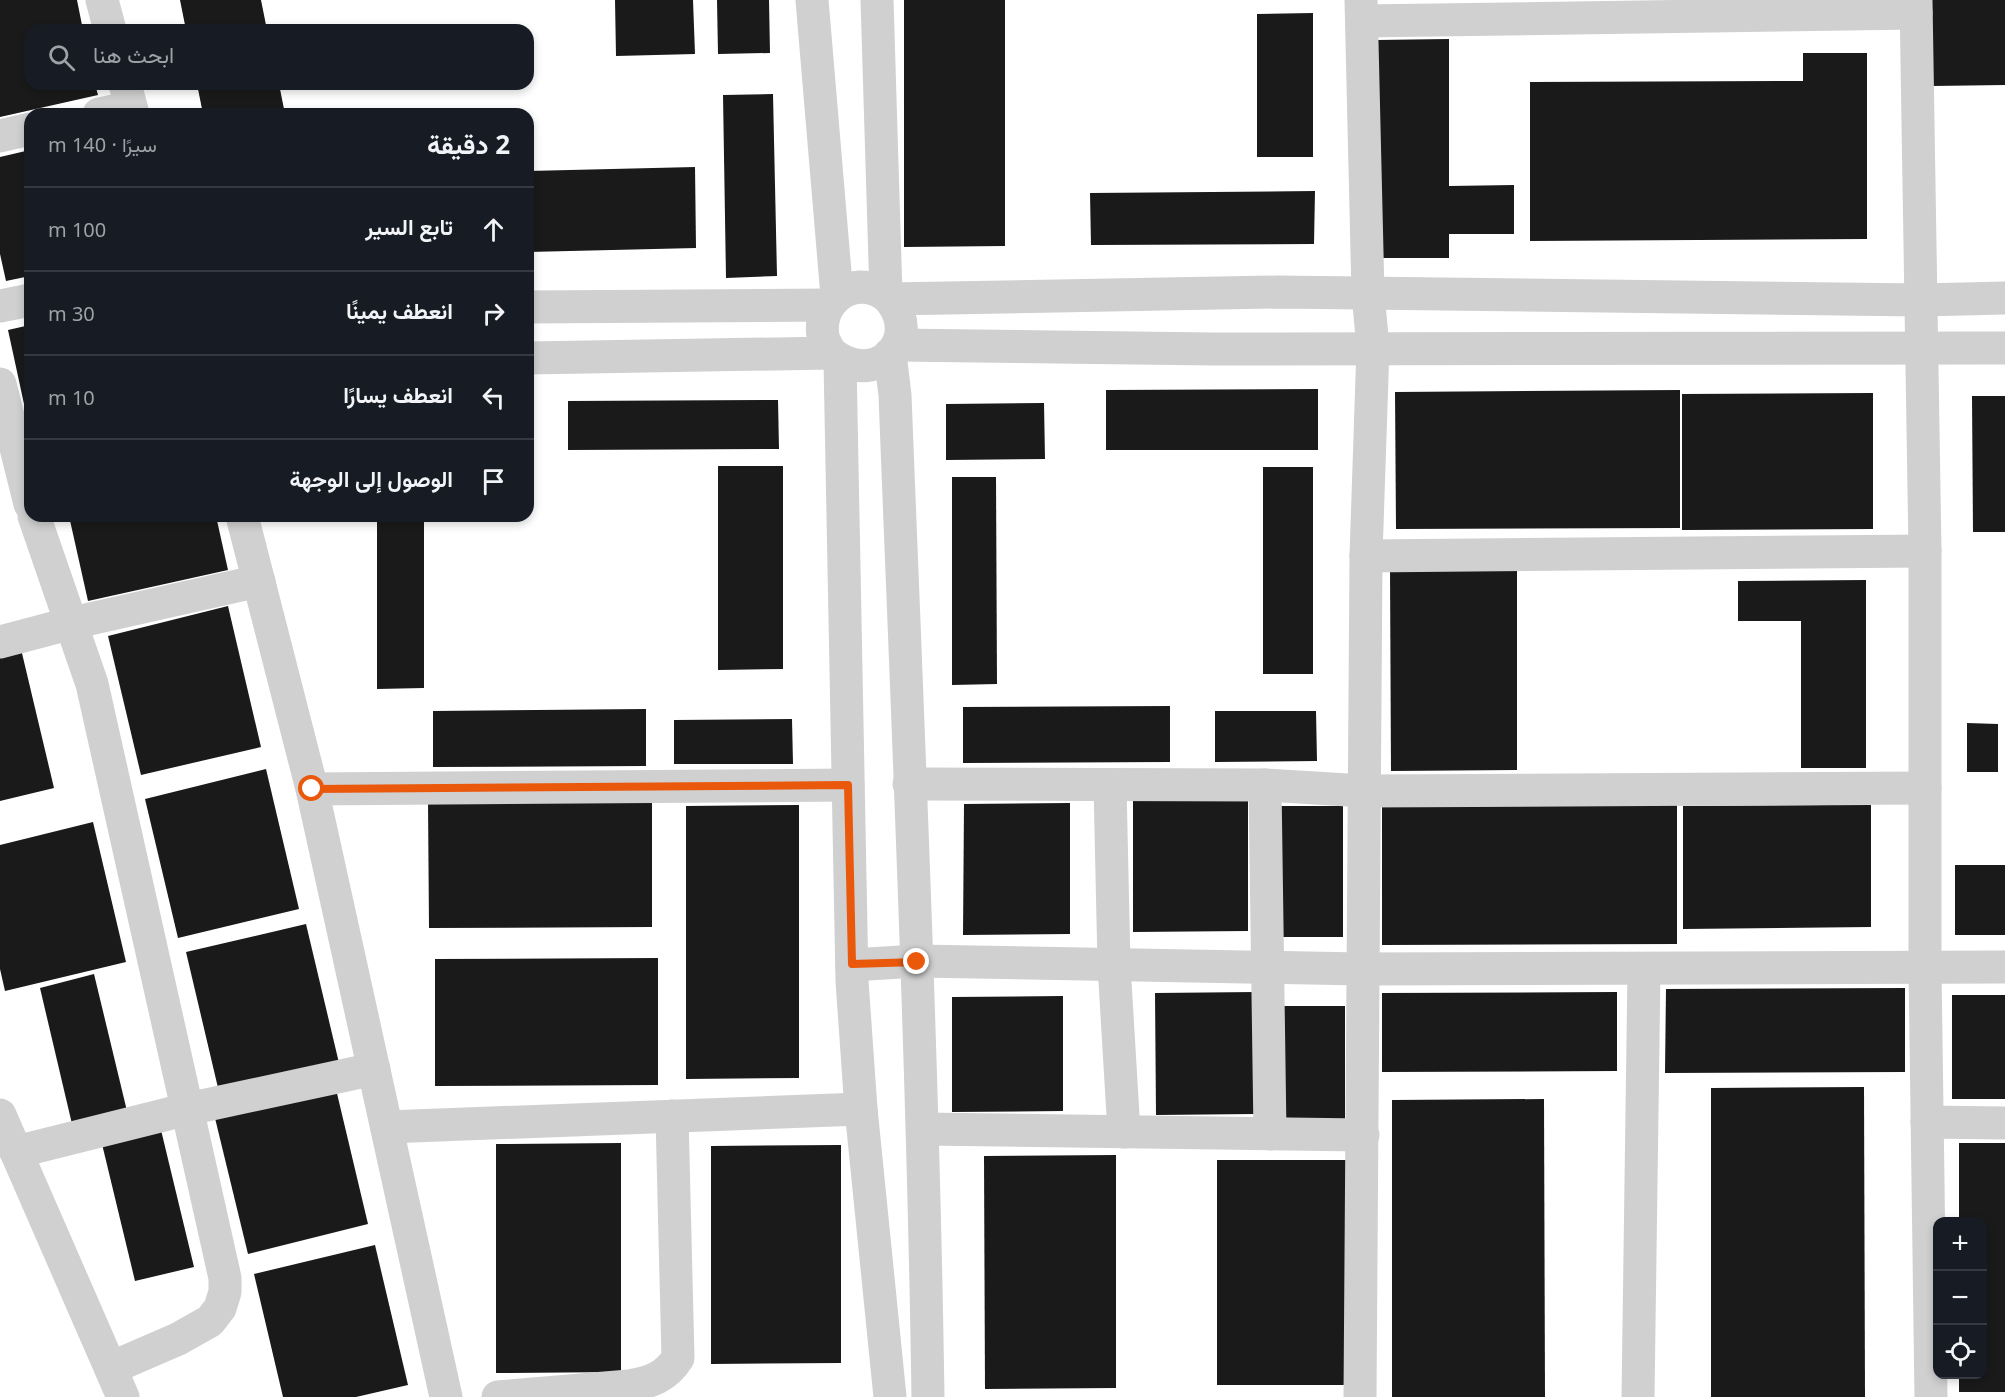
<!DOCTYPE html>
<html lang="ar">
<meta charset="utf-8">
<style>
:root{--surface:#171b24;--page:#242831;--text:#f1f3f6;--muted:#9ea1a6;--line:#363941}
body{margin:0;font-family:"Noto Sans",Vazirmatn,sans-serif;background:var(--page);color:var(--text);direction:rtl}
.controls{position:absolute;right:18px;bottom:18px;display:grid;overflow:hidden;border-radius:12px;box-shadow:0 3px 9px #0003}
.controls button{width:54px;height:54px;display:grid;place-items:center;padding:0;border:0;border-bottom:2px solid var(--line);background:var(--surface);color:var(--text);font:30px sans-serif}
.stop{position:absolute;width:18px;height:18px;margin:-14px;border:4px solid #ea580c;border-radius:50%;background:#fff}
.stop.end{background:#ea580c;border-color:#fff;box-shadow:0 2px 6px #0008}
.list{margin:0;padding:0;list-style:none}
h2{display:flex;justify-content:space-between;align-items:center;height:78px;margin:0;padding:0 24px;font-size:26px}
h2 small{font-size:20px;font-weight:400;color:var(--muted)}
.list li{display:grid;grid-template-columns:39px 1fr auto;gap:18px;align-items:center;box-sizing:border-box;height:84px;padding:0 24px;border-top:2px solid var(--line)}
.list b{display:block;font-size:22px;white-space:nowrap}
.list em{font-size:20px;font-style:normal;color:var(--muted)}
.icon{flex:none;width:33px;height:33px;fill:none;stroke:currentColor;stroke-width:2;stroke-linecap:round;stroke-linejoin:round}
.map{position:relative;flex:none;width:2005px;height:1397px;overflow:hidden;direction:ltr}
.search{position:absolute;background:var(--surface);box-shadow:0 3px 9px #0003;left:24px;top:24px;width:510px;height:66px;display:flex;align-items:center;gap:15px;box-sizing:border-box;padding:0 21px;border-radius:18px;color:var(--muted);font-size:22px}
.panel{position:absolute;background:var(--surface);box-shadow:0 3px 9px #0003;left:24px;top:108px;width:510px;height:414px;border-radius:18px;direction:rtl}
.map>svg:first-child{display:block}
.building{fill:#1a1a1a}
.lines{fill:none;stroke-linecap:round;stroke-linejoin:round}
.minor{stroke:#d0d0d0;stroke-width:33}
.tertiary{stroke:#d0d0d0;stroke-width:33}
.route{stroke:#ea580c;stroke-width:8}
</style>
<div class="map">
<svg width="2005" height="1397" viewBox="0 0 2005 1397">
<rect width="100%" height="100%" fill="#fff"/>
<!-- building -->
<g class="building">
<polygon points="0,0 77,0 83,30 30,30 30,84 95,84 98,95 0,117"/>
<polygon points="180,0 261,0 267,30 186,30"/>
<polygon points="615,0 693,0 695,54 616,56"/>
<polygon points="717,0 769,0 770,53 718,54"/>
<polygon points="904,0 1005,0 1005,246 904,247"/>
<polygon points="1932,0 2005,0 2005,85 1932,86"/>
<polygon points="1313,13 1313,157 1257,157 1257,14"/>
<polygon points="1449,39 1449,186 1514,185 1514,234 1449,234 1449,258 1377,258 1377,40"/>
<polygon points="1803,53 1867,53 1867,239 1530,241 1530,82 1803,81"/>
<polygon points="197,84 279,84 285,114 203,114"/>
<polygon points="773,94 777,276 726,278 723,95"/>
<polygon points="30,150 30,276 6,281 0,254 0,157"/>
<polygon points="695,167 696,248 528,252 528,171"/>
<polygon points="1315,191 1314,244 1091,245 1090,193"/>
<polygon points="30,325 30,427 29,427 8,330"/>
<polygon points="1318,389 1318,450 1106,450 1106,390"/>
<polygon points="1680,390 1680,528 1396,529 1395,392"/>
<polygon points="1873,393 1873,529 1682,530 1682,394"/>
<polygon points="1972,396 2005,396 2005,532 1973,532"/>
<rect x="528" y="397" width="3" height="50"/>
<polygon points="778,400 779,449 568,450 568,401"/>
<polygon points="1044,403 1045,459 946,460 946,404"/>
<polygon points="718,466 783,466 783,669 718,670"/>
<rect x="1263" y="467" width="50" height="207"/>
<polygon points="952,477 996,477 997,684 952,685"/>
<polygon points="69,516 216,516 228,570 88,601"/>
<polygon points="377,516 424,516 424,688 377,689"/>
<polygon points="1390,567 1517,567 1517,770 1391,771"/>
<polygon points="1866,580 1866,768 1801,768 1801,621 1738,621 1738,581"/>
<polygon points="228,606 261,747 141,775 108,636"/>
<polygon points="21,649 54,788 0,801 0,654"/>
<polygon points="1170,706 1170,762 963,763 963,707"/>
<polygon points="646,709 646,766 433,767 433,711"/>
<polygon points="1215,711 1316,711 1317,761 1215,762"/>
<polygon points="792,719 793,764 674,764 674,720"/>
<polygon points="1967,723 1998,724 1998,772 1967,772"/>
<polygon points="266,769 299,909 178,938 145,799"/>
<polygon points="1248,792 1248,931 1133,932 1133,793"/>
<polygon points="652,801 652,927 429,928 428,802"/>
<polygon points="1070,803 1070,934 963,935 964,804"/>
<polygon points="1677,803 1677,944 1382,945 1382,804"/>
<polygon points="799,805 799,1078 686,1079 686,806"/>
<polygon points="1871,805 1871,927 1683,929 1683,806"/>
<rect x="1278" y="806" width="65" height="131"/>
<polygon points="93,822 126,962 5,991 0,969 0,845"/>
<rect x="1955" y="865" width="50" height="70"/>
<polygon points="306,924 339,1063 219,1092 186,952"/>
<polygon points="658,958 658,1085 435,1086 435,959"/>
<polygon points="94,974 127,1111 72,1124 40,988"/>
<polygon points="1905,988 1905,1072 1665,1073 1666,989"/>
<polygon points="1256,992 1256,1114 1156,1115 1155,993"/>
<polygon points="1617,992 1617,1071 1382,1072 1382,993"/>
<rect x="1952" y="995" width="53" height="104"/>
<polygon points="1063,996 1063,1111 952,1112 952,997"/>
<rect x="1284" y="1006" width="61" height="121"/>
<polygon points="335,1085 368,1224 248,1254 214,1114"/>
<polygon points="1864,1087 1865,1397 1711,1397 1711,1088"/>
<polygon points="1544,1099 1545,1397 1392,1397 1392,1100"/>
<polygon points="161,1130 194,1267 135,1281 102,1144"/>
<polygon points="621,1143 621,1372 496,1373 496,1144"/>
<polygon points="1959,1143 2005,1143 2005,1392 1959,1392 1959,1374 1982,1374 1982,1222 1959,1222"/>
<polygon points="841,1145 841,1363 711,1364 711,1146"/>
<polygon points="1116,1155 1116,1388 985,1389 984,1156"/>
<rect x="1217" y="1160" width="132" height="225"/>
<polygon points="375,1245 408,1385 356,1397 283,1397 254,1274"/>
</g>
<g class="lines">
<!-- minor -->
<g class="minor">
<polyline points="812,0 837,296"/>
<polyline points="877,0 886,295"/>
<polyline points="1916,0 1925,551 1925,968 1931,1397"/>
<polyline points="1362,21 1916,13"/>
<polyline points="99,114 131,107"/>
<polyline points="0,136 30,129"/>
<polyline points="0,306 30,300"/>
<path d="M890 354 895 395C908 729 923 1063 928 1397"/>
<polyline points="840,361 852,981 861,1109 890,1397"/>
<polyline points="0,384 30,504"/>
<polyline points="34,516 92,684 225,1278 225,1292 220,1308 210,1321 178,1339 111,1368"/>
<polyline points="242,516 312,789 446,1397"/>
<polyline points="1366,556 1925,551"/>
<polyline points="0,642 72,623 259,581"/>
<polyline points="909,784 1265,785 1364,791 1925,788"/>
<polyline points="1110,785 1114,965 1124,1132"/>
<polyline points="1265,785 1270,1134"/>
<polyline points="312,789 848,785"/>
<polyline points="852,965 917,961 1362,969 2005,967"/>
<polyline points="0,1115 123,1397"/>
<polyline points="1927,1122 2005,1123"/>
<polyline points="387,1127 861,1109"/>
<polyline points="923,1129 1363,1135"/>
<polyline points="16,1152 188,1109 374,1069"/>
<path d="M498 1397 629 1386C651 1382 666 1377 678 1358L672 1116"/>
<polyline points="1360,1397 1366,556 1373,347 1368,294 1361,0"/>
<polyline points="1638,1397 1644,969"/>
</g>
<!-- tertiary -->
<g class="tertiary">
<polyline points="102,0 110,30"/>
<polyline points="125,84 133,114"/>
<polyline points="890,299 1278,292 1921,300 2005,298"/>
<polyline points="528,307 828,305"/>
<polyline points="897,345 1213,349 2005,348"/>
<path d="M528 358 831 353C873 388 922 344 892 302 885 292 872 287 860 287 835 289 819 312 823 336 824 342 828 348 831 353"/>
</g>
</g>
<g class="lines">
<!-- route -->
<polyline class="route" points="312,789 848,785 852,964 917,962"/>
</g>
</svg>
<div class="controls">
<button>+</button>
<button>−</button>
<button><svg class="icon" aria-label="locate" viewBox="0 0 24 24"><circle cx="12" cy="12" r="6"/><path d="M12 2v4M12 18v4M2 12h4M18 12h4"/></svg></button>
</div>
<div class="stop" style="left:312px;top:789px"></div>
<div class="stop end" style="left:917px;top:962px"></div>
<div class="search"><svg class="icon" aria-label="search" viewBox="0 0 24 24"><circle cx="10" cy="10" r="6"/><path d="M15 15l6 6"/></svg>ابحث هنا</div>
<section class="panel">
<h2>2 دقيقة<small>سيرًا · 140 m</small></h2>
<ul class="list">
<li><svg class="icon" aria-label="ahead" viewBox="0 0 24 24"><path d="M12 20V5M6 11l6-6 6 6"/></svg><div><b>تابع السير</b></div><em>100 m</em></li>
<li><svg class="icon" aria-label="right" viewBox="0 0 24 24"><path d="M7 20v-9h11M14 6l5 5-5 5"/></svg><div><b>انعطف يمينًا</b></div><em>30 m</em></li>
<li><svg class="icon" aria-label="left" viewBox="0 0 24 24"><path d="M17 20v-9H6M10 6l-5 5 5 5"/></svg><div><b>انعطف يسارًا</b></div><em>10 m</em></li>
<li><svg class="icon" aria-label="arrive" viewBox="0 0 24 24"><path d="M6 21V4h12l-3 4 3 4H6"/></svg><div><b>الوصول إلى الوجهة</b></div></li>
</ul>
</section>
</div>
